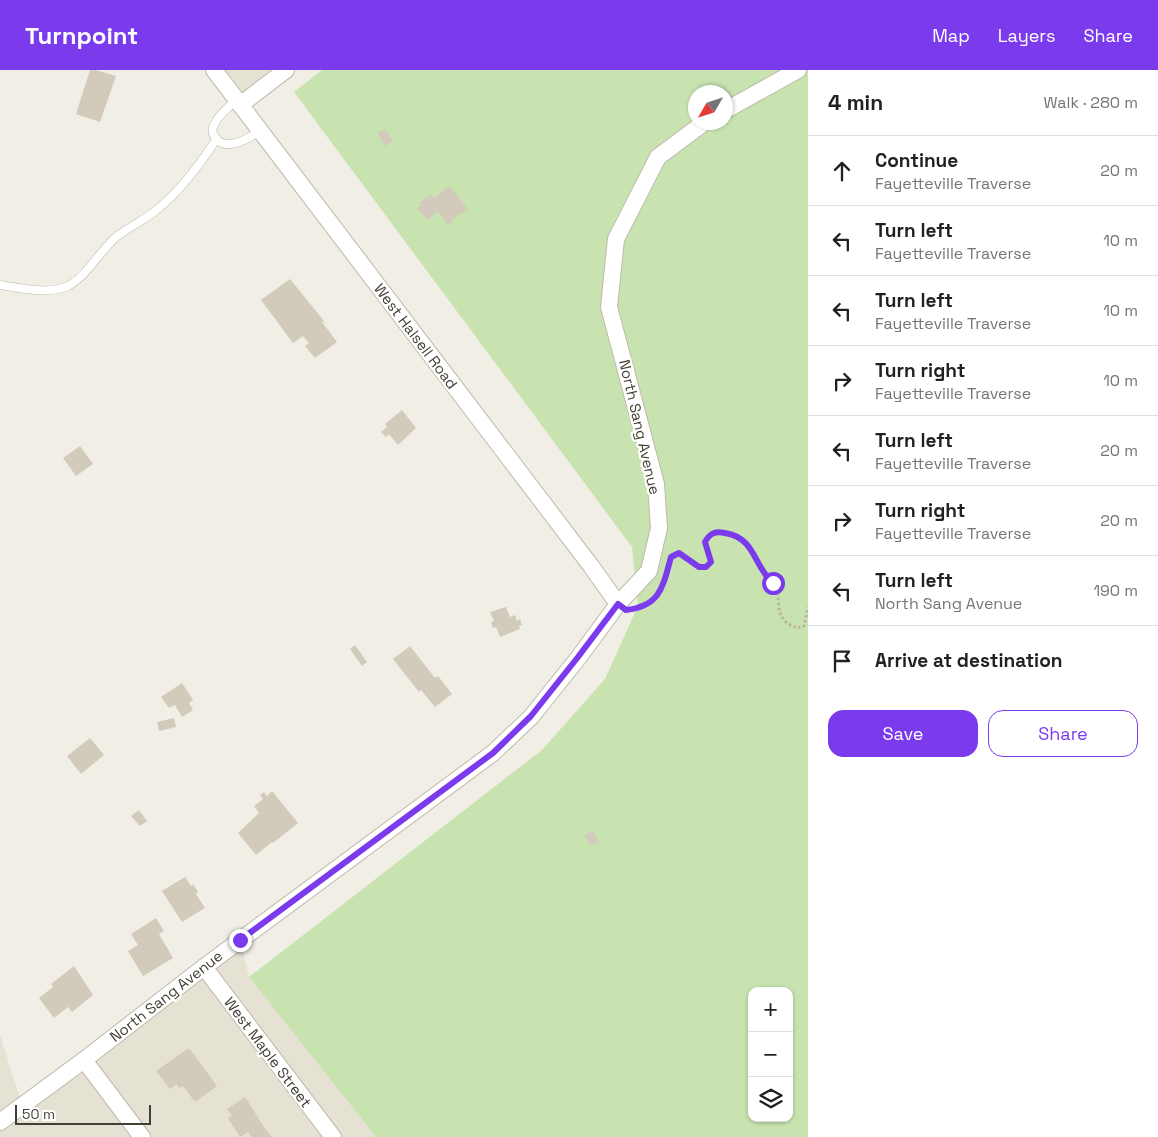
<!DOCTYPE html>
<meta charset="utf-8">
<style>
:root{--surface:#fff;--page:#f6f6f6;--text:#202124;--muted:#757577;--line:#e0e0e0;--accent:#7c3aed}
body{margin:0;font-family:"Space Grotesk",sans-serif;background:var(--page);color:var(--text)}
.controls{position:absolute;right:15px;bottom:15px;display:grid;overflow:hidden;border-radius:10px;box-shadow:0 1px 4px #0004}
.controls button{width:45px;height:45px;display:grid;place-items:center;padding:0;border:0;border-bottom:1px solid var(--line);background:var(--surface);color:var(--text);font:25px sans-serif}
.compass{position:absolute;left:688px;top:15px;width:45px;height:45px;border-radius:50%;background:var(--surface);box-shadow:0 1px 4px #0004;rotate:231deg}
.scale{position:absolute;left:15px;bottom:12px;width:136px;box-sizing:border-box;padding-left:5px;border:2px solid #433f35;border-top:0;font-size:14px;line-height:18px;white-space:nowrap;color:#433f35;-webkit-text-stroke:4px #fff;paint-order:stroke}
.stop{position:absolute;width:15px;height:15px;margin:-11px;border:4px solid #7c3aed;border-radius:50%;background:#fff}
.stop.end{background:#7c3aed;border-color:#fff;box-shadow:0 1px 5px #0008}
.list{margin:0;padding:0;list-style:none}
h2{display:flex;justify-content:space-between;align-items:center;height:65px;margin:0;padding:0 20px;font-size:21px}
h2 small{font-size:16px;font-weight:400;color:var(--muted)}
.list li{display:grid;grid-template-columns:32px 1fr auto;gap:15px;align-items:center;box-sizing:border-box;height:70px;padding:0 20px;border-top:1px solid var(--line)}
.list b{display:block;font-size:19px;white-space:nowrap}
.list p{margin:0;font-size:16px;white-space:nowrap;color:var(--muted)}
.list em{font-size:16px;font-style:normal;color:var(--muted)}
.actions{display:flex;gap:10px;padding:15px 20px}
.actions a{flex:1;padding:11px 0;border:1px solid var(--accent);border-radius:15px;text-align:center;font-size:18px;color:var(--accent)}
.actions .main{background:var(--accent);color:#fff}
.icon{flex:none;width:28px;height:28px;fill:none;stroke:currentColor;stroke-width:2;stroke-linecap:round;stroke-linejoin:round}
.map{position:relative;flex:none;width:808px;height:1067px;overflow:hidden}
header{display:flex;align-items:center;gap:30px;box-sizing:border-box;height:70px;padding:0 25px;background:var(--accent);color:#fff}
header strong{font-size:24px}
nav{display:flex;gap:28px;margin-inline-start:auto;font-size:18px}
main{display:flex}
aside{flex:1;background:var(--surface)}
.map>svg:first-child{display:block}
.residential{fill:#e5e1d3}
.green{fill:#c8e3b0;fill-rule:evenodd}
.building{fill:#d2cbbb}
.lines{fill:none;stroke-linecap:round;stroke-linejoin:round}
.lane-casing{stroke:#bfb9ab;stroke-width:9}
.street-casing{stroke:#bfb9ab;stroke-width:18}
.path{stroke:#bcb39b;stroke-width:3;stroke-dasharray:2.5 2.5;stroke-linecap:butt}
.lane{stroke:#fff;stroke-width:8}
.street{stroke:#fff;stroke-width:16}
.route{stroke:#7c3aed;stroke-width:6}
.labels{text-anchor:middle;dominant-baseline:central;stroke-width:4.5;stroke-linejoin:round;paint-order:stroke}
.street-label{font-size:15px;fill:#433f35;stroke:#fff}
</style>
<header>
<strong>Turnpoint</strong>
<nav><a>Map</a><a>Layers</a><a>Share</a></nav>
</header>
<main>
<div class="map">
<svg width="808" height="1067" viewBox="0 0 808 1067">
<rect width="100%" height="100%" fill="#f1eee5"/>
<!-- residential -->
<g class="residential">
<polygon points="214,0 286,0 240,35"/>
<polygon points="240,870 249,907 376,1067 0,1067 0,965 22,1035"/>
</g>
<!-- green -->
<path class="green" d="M322 0H808V1067H376L249 907 542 680 605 609 638 536 632 477 294 22ZM696 22H726V52H696ZM752 921H789V1048H752Z"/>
<!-- building -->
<g class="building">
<polygon points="90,0 96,0 116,6 100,52 76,44"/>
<polygon points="385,59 393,71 385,76 377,63"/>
<polygon points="449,116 468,139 452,150 453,152 448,155 438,142 427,150 417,138 421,135 419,133 431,124 434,128"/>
<polygon points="290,209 324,251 322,252 337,272 315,288 305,276 309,273 303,266 293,273 261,230"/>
<polygon points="402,340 416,358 398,375 389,364 386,367 381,362 387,357 385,354"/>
<polygon points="80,376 93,394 76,406 63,388"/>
<polygon points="506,537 510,547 515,545 517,551 520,549 522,555 519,556 520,559 500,567 496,557 493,558 491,552 494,551 490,542"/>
<polygon points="355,575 367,592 362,596 350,579"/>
<polygon points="410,576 435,608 438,606 452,624 435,637 421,620 419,622 393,589"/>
<polygon points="182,613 193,630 189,633 193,640 182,647 175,635 169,638 161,627"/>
<polygon points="174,648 176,657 159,661 157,652"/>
<polygon points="90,668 104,685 81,704 67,686"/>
<polygon points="272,721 298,753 273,773 272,772 256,785 238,763 259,743 254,736 263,729 260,725 264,722 267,726"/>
<polygon points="139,740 147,751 140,756 131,746"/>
<polygon points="592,760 599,771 591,776 584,766"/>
<polygon points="185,807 191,816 193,814 198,822 196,824 205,838 182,852 162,821"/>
<polygon points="156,848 164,861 159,864 173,888 143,906 128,881 138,875 131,864"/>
<polygon points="74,896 93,925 72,942 68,937 54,948 39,928 53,917 51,914"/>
<polygon points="189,978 217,1016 195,1032 183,1016 179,1018 177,1014 170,1019 156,1001"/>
<polygon points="245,1027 266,1060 272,1067 251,1067 248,1062 240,1067 228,1048 232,1046 227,1039"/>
</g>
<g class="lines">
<defs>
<g id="lane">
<path d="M236 30C229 37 219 44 215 53 212 58 211 62 215 67 225 83 249 68 260 61"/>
<path d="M0 215C21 218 48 225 68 216 86 207 100 181 116 167 130 156 147 149 160 137 182 119 200 94 216 70"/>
</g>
<g id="street">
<polyline points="214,0 591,496 618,534"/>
<polyline points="240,35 286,0"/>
<polyline points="726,40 798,0"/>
<polyline points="204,897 333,1067"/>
<polyline points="84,990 142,1067"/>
<polyline points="0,1052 84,990 204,897 493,683 531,647 579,587 618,534 649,501 659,458 656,414 609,237 616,169 658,87 705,52"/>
</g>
</defs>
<!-- lane casing -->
<use href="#lane" class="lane-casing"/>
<!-- street casing -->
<use href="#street" class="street-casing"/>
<!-- path -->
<g class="path">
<path d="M671 488 679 483 699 497H706L711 492 705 472C710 464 714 461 724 463 749 467 753 486 766 505 769 510 775 514 777 520 779 530 777 542 784 550 787 554 793 556 797 558L804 556 808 537"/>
<path d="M637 538C652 535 661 524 665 509"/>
</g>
<!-- lane -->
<use href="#lane" class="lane"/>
<!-- street -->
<use href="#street" class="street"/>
</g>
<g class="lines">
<!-- route -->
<path class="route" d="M240 870 493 683 531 646 578 587 618 534 626 540C661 536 663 516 671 487L679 483 699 497H706L711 492 705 472C710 463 715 461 725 463 756 468 753 496 773 513"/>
</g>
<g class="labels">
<!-- street labels -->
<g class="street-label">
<text transform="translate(416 266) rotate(53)">West Halsell Road</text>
<text transform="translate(640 357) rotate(77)">North Sang Avenue</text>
<text transform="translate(166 926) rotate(-38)">North Sang Avenue</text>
<text transform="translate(268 982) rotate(53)">West Maple Street</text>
</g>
</g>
</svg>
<div class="controls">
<button>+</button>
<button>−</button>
<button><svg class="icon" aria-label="layers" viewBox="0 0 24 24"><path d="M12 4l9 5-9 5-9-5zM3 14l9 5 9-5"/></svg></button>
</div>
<svg class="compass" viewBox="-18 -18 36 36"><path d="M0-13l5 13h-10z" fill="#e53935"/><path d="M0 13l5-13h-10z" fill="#757577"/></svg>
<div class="scale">50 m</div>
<div class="stop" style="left:773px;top:513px"></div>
<div class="stop end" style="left:240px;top:870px"></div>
</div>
<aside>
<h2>4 min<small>Walk · 280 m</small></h2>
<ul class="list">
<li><svg class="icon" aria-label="ahead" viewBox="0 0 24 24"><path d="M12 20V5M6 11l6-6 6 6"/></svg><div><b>Continue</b><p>Fayetteville Traverse</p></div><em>20 m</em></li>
<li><svg class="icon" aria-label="left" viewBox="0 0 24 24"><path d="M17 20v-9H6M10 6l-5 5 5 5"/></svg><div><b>Turn left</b><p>Fayetteville Traverse</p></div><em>10 m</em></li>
<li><svg class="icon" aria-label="left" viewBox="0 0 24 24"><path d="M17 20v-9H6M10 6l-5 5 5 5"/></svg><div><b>Turn left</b><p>Fayetteville Traverse</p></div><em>10 m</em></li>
<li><svg class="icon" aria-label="right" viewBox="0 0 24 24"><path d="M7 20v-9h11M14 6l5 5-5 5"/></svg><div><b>Turn right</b><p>Fayetteville Traverse</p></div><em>10 m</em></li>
<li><svg class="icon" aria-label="left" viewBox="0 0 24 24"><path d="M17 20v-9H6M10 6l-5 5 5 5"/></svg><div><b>Turn left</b><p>Fayetteville Traverse</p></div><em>20 m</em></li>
<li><svg class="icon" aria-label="right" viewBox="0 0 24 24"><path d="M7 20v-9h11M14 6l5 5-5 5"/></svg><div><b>Turn right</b><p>Fayetteville Traverse</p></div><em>20 m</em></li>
<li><svg class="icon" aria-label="left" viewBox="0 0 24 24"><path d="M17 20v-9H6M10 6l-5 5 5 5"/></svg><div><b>Turn left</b><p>North Sang Avenue</p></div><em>190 m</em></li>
<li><svg class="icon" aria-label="arrive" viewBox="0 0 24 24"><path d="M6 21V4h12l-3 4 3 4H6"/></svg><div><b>Arrive at destination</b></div></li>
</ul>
<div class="actions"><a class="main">Save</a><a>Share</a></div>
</aside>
</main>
